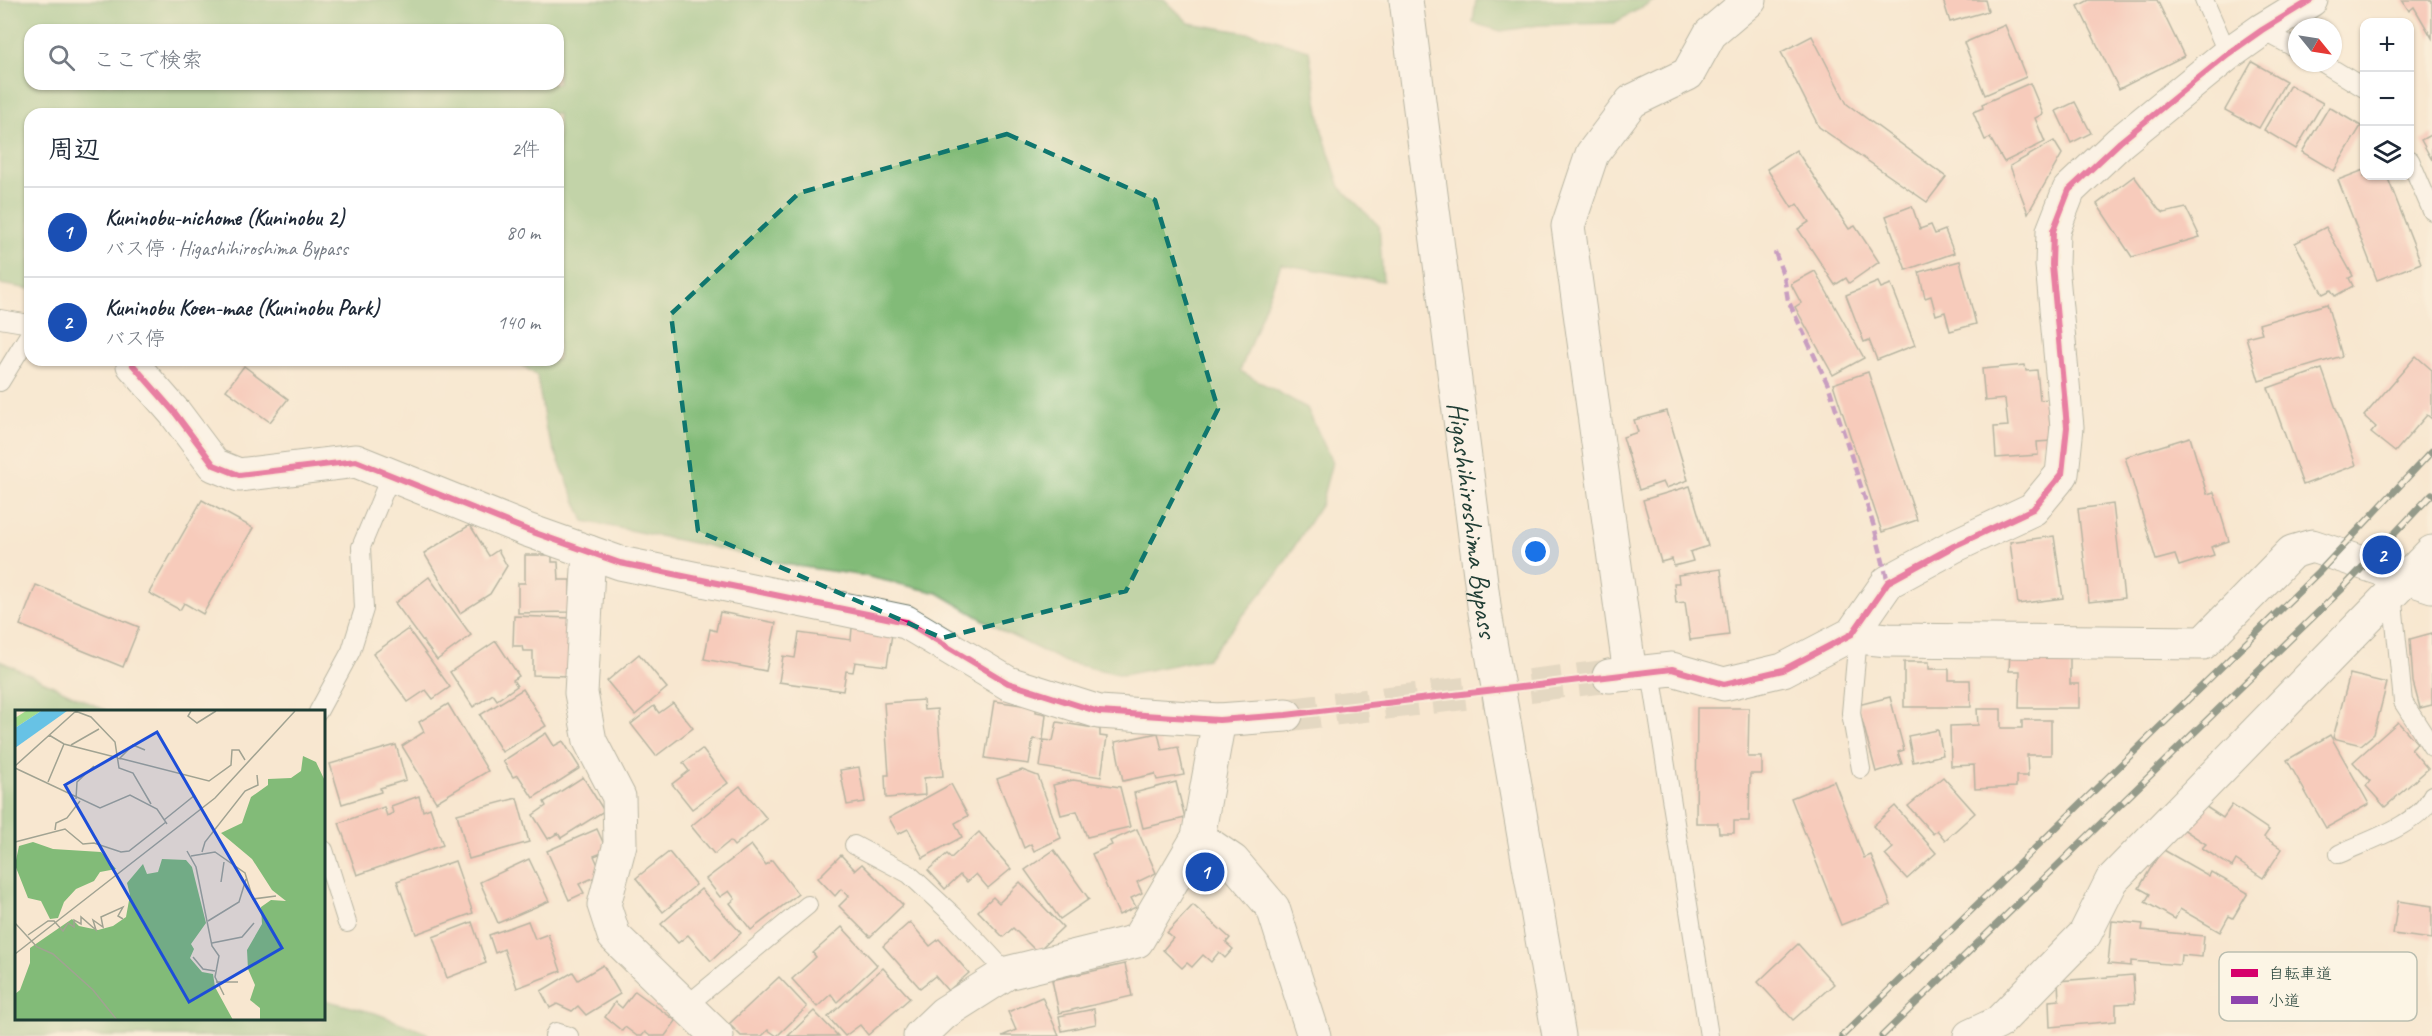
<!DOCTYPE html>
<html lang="ja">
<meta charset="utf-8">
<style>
:root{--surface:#fff;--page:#f2f2f3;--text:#1f2937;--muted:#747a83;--line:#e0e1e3;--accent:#db2777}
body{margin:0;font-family:Caveat,"Klee One",sans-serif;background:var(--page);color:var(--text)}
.controls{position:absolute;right:18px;top:18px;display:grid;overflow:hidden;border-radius:12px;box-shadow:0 2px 4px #0004}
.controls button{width:54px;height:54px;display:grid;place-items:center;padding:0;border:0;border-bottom:2px solid var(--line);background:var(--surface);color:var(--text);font:30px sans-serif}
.compass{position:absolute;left:2288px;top:18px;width:54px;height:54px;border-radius:50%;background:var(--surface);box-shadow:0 2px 4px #0004;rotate:120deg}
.you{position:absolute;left:1536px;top:552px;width:21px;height:21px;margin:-15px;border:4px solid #fff;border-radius:50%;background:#1a73e8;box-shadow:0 0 0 9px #1a73e833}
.badge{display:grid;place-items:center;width:39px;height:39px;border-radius:50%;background:var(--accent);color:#fff;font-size:20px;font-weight:700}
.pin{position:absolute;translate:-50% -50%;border:3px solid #fff;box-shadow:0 2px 6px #0006}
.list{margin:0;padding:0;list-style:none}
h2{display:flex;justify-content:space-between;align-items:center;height:78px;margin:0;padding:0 24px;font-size:26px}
h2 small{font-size:20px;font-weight:400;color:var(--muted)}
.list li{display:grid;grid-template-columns:39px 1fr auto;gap:18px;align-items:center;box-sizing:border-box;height:90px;padding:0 24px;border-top:2px solid var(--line)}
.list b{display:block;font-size:22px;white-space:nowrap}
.list p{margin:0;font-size:20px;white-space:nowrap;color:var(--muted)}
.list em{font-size:20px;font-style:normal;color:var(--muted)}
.icon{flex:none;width:33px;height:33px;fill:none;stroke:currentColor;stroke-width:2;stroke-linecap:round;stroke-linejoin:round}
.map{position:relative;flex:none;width:2432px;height:1036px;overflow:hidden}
.search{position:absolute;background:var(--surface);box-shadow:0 2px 4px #0004;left:24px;top:24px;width:540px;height:66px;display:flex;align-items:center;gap:15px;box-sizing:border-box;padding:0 21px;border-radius:18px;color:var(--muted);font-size:22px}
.panel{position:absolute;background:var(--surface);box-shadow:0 2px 4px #0004;left:24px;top:108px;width:540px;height:258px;border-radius:18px}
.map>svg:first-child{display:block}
.forest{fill:#82bb78;stroke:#507c56;stroke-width:1.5;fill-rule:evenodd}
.building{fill:#f5a8a2}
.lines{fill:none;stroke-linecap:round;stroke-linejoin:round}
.minor-tunnel{stroke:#cdc5b1;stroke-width:33;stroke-dasharray:33 16;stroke-linecap:butt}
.service-casing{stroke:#6b786b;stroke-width:20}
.minor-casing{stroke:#6b786b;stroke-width:35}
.motorway-casing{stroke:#6b786b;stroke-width:35}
.service{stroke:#fff;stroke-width:18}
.minor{stroke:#fff;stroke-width:33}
.motorway{stroke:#fff;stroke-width:33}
.rail-casing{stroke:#1f3d34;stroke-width:7}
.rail{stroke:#fcf5e5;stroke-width:4.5;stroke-dasharray:14;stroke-linecap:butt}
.quiet{stroke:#8e44ad;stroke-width:4.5;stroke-dasharray:9 4.5;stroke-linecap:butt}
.cycleway-casing{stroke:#fcf5e5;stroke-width:10}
.cycleway{stroke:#d6006c;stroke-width:6}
.marked{fill:none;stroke:#0f766e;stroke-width:4.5;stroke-dasharray:12 8;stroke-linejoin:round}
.labels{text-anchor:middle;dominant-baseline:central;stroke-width:6;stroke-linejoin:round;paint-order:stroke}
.street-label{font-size:28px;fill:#1f3d34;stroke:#fcf5e5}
.inset-road{fill:none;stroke:#a1a392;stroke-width:1.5}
.view{fill:#1d4ed8;fill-opacity:0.15;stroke:#1d4ed8;stroke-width:3}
.inset-edge{fill:none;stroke:#1f3d34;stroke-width:3}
.key{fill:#fcf5e5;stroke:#babeb0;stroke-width:1.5}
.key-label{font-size:16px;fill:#1f3d34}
</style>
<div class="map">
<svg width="2432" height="1036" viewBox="0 0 2432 1036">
<rect width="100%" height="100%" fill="#fcf5e5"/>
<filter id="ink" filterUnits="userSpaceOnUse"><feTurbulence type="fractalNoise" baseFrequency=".0167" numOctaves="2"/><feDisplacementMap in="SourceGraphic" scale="12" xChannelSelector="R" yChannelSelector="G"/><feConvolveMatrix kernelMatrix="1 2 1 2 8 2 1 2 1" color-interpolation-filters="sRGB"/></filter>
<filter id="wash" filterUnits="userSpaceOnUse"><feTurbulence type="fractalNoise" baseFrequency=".008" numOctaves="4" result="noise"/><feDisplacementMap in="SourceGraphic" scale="24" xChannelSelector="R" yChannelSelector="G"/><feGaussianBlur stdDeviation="1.35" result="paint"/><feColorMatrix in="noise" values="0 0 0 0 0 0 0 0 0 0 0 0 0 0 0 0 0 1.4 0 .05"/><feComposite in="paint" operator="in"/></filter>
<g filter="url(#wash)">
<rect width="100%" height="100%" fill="#f8e7d0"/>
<!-- forest -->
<g class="forest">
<path d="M0 0H1165L1189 23 1254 34 1309 50 1322 131 1340 187 1379 226 1383 281 1281 264 1240 371 1307 408 1332 462 1321 504 1277 574 1208 658 1123 675 1065 662 1004 632 938 593 865 576 783 564 708 546 584 521 546 430 537 376 515 360H558V114H30V289L0 284ZM30 30H558V84H30Z"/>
<polygon points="1476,0 1655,0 1614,23 1539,25 1501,31 1473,23"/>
<polygon points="0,661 109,712 16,712 16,1020 324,1020 324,1000 375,1013 427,1033 429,1036 0,1036"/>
</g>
<g id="blocks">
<!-- building -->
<g class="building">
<polygon points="1943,0 1985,0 1988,11 1950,22"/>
<polygon points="2089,0 2157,0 2184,56 2119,89 2078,6"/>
<polygon points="2402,0 2432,0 2432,38 2414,7 2409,11"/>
<polygon points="2005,25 2026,77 1985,95 1964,43"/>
<polygon points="1812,36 1847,104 1946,177 1927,202 1819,127 1781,52"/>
<polygon points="2252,62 2286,81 2259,128 2225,110"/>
<polygon points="2030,83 2043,114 2035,118 2045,142 2004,162 1990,138 1985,140 1973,112 1983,108 1982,104"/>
<polygon points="2290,85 2323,103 2296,149 2264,130"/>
<polygon points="2075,102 2091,133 2071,143 2056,111"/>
<polygon points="2329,107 2361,126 2334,171 2302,152"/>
<polygon points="2432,134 2432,160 2421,140"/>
<polygon points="2054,141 2062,154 2028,213 2010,166"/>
<polygon points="1796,150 1849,229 1855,226 1879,262 1849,283 1846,278 1835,285 1798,229 1809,222 1797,204 1792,208 1767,169"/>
<polygon points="2364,170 2364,176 2387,176 2421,263 2377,280 2338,180"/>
<polygon points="2134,176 2159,210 2164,213 2186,208 2200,237 2132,257 2097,204"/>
<polygon points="1912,206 1920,229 1931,225 1935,234 1945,230 1954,253 1906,270 1886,216"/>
<polygon points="2326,227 2353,276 2349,278 2353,286 2335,296 2331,290 2323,294 2295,243"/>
<polygon points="1960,261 1976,324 1950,331 1945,312 1936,315 1931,296 1925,298 1919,272"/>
<polygon points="1815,271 1864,358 1833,375 1795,307 1801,303 1791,284"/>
<polygon points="1878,282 1881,288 1891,284 1915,345 1877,360 1869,340 1864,342 1846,295"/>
<polygon points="2327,304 2342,356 2259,381 2246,337 2262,333 2259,324"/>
<polygon points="2416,356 2432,370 2432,419 2427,415 2395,452 2371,433 2376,427 2364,416"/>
<polygon points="2025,365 2026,371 2037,370 2040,400 2048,399 2051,441 2037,442 2038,455 1996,458 1994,427 2008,426 2005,399 1985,401 1982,369"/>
<polygon points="244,366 288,399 270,422 226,390"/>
<polygon points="2322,369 2356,465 2303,485 2268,388"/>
<polygon points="1868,372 1917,520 1882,532 1833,384"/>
<polygon points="1667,411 1688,480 1666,488 1663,482 1639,490 1623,437 1638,432 1634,420"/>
<polygon points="2190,437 2207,494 2214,492 2229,541 2211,547 2214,555 2179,566 2175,555 2156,560 2125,457"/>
<polygon points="1690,486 1708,546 1690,552 1693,561 1674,566 1672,559 1661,562 1643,500"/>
<polygon points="202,500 253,528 203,614 184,603 180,610 149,593"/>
<polygon points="2113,504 2124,598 2089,602 2078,509"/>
<polygon points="470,525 489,556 498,550 507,566 490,594 460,613 424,553"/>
<polygon points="2054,536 2063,598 2018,604 2010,542"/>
<polygon points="525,555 552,555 552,562 558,562 559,580 570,580 570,612 518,613 518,583 525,583"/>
<polygon points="1721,569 1729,635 1690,640 1685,602 1676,603 1674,583 1679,583 1678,575"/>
<polygon points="429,577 471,635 437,660 395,603"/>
<polygon points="36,585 139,627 123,667 20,625"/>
<polygon points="720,612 776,623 766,671 704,659 710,629 716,631"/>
<polygon points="514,616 570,618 569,676 533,675 533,651 523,651 522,646 513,646"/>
<polygon points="852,628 892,634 887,666 855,662 853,672 846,671 843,691 779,682 783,656 795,658 799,633 851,640"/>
<polygon points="408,629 450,687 433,699 426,690 408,702 373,654"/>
<polygon points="2432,633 2432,705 2420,708 2413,682 2410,639"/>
<polygon points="496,641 519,676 513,680 517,686 497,700 493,694 473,707 450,672"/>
<polygon points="2010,652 2070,654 2070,684 2079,684 2079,708 2019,708 2020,671 2009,671"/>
<polygon points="639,654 667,688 635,715 607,681"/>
<polygon points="1904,662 1929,662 1929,669 1949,669 1949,680 1970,680 1971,707 1904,707"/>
<polygon points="2350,674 2387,683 2374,734 2361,745 2333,738"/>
<polygon points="523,689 546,726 502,752 480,715"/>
<polygon points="1890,697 1904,750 1898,752 1902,764 1876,772 1858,705"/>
<polygon points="923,700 924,710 937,709 943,776 924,778 925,795 886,798 885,775 889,775 884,703"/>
<polygon points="994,701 1036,707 1036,712 1046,714 1043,740 1033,739 1029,764 985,758"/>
<polygon points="673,703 693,728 656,756 631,724 654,706 659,713"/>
<polygon points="448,704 488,771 436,802 402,746 424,732 419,722"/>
<polygon points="1697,708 1749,708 1748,757 1762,757 1762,774 1750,774 1749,821 1734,821 1734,833 1719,833 1718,823 1696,823"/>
<polygon points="1977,709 2001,709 2001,728 2022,728 2022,720 2051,720 2051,755 2027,755 2028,776 2016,776 2016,787 1975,789 1974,765 1951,766 1950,726 1978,725"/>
<polygon points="1057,722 1100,729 1100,736 1107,737 1101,777 1040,767 1044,740 1053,741"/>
<polygon points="2398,722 2417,743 2411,749 2428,769 2385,807 2366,786 2370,781 2353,762"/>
<polygon points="1938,730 1943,755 1913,762 1908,736"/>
<polygon points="546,733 554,746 563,741 580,768 533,798 518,775 513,777 503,761"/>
<polygon points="1158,733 1162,750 1178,747 1184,775 1157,780 1155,774 1123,781 1115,742"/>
<polygon points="2330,735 2369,804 2326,828 2287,760"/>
<polygon points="396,745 406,780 380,788 381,792 342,804 330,764"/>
<polygon points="702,749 728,783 692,809 672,784 689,771 683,763"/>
<polygon points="859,767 865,802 847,805 840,770"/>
<polygon points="1022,770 1038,776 1061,838 1034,851 1031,844 1024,848 997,779"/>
<polygon points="583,777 604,811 561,838 558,833 548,839 533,815 546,806 544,802"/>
<polygon points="1943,777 1975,813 1945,840 1937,830 1933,834 1908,806"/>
<polygon points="1073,780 1120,787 1130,827 1087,837 1077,811 1061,815 1053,785"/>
<polygon points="1834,781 1864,858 1871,855 1891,905 1841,925 1791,798"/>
<polygon points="1176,782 1185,818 1143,828 1134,793"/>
<polygon points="951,784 968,816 955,823 962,837 923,858 908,829 898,834 889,818"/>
<polygon points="740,786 767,819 734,846 730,841 714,854 691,826"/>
<polygon points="419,796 423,811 430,808 443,845 357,875 339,823 384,807 387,816 393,813 391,806"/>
<polygon points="517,798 529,842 469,859 457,814"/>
<polygon points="2200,803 2223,818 2232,805 2269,830 2264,837 2282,849 2263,878 2236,860 2232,867 2202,848 2206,844 2183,829"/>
<polygon points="1895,806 1936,853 1907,879 1885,855 1893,848 1873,826"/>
<polygon points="597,829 607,851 594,856 602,874 579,884 584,893 569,900 547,851"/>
<polygon points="1137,829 1156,873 1137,882 1142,893 1131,898 1136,907 1119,915 1092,854 1112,845 1110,841"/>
<polygon points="979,832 1011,869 988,888 976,874 967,882 960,875 945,889 928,870 947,854 951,858"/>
<polygon points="751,845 766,865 772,860 798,894 751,930 730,903 735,899 729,891 720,897 706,879"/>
<polygon points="2162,849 2209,876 2211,872 2248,893 2233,918 2229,916 2220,932 2180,909 2175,919 2145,902 2150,894 2139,888"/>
<polygon points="1054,850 1089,899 1060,919 1025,870"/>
<polygon points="669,852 696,885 663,912 636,878"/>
<polygon points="841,855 855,870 862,864 903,905 870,937 839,906 849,896 841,889 835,896 818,878"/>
<polygon points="529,859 549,901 498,923 480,882"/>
<polygon points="455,861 473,913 416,934 397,881"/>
<polygon points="1020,882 1063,927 1037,952 1013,928 1003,937 978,911 993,897 999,903"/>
<polygon points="701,889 741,933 711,961 688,935 678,943 661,924"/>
<polygon points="2398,901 2432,906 2432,939 2393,934"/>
<polygon points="1193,905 1230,938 1226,943 1233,949 1225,958 1219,952 1211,962 1203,955 1192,967 1187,963 1182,968 1163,950 1173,938 1167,933"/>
<polygon points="528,921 535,939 548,934 561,971 517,988 504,949 495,953 489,935"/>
<polygon points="2112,921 2143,924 2142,930 2204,936 2202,957 2181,955 2180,965 2131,961 2131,966 2108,964"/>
<polygon points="472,922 486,963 447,978 433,937"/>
<polygon points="910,922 930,946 939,939 969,973 948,991 935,976 920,988 883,946"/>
<polygon points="842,927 877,965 837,1002 831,994 817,1007 792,979 816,957 813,953"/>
<polygon points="1798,944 1834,984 1793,1020 1758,982"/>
<polygon points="1125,964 1132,996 1059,1013 1052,980"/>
<polygon points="603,965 620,994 586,1015 578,1006 572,1011 557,1004 550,1008 541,991 573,972 578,980"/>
<polygon points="883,968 910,998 868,1035 860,1025 845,1036 828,1017"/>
<polygon points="2133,975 2135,1003 2116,1004 2116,1021 2050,1027 2049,1001 2059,1000 2058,981"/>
<polygon points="779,977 807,1007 777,1036 768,1030 762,1036 741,1036 729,1024"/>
<polygon points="635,991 676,1021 665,1036 650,1036 645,1032 642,1036 637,1036 625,1027 622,1031 605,1017 615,1002 622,1008"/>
<polygon points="1042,997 1059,1036 1002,1036 1016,1030 1008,1012"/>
<polygon points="1094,1009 1096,1024 1062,1031 1059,1016"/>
<polygon points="814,1011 838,1036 788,1036"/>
</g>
</g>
</g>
<g filter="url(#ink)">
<use href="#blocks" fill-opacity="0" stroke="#6b786b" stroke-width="1.5"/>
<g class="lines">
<!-- minor-tunnel -->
<polyline class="minor-tunnel" points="1286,715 1609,676"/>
<defs>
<g id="service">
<polyline points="2204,0 2228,54"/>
<polyline points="2262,30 2297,49"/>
<polyline points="2323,63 2364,88"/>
<polyline points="2410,160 2432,211"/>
<polyline points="0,319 30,324"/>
<polyline points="0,382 30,333"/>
<polyline points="2392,592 2403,702 2432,747"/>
<polyline points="1858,637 1851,713 1861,769"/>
<polyline points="1651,672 1709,1036"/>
<polyline points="318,712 351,651 364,609 361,547 391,475"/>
<polyline points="854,845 909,874 954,916 1007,973"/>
<polyline points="324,850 347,923"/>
<path d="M2339 854C2366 841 2420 825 2432 795"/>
<polyline points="686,1006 808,905"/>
<polyline points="554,1036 556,1032 569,1036"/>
</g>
<g id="minor">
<polyline points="133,365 175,413 214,465 239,475 356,461 527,530 620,563 906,622 1008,683 1099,712 1219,720 1286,715"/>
<polyline points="589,552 581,693 590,741 619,797 620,844 604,905 614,936 717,1036"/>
<polyline points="1852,634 1858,637 1888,640 2203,643 2292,552 2312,546 2432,586"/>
<polyline points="1630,674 1568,226 1592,154 1632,101 1688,74 1710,34 1750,0"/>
<polyline points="1609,676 1672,669 1724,684 1783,670 1852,634 1888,582 1954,546 2033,509 2062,474 2067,427 2052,265 2053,231 2069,190 2120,142 2228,54 2262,30 2311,0"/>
<polyline points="1198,837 1233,861 1273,908 1314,1036"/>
<polyline points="920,1036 944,1013 1007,973 1137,941 1198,837 1219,720"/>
<polyline points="1970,1036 1998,1023 2085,934 2112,880 2432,552"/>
</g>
<g id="motorway">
<path id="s1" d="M1406 0 1485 613 1559 1036"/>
</g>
</defs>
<!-- service casing -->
<use href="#service" class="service-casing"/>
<!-- minor casing -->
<use href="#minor" class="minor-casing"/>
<!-- motorway casing -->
<use href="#motorway" class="motorway-casing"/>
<!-- service -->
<use href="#service" class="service"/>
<!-- minor -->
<use href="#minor" class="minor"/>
<!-- motorway -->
<use href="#motorway" class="motorway"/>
<defs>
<g id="rail">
<polyline points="1842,1036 2319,572 2432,451"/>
<polyline points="1882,1036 2341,590 2432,494"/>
</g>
</defs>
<!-- rail casing -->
<use href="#rail" class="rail-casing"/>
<!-- rail -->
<use href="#rail" class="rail"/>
<!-- quiet -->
<polyline class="quiet" points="1775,252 1784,277 1788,300 1829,387 1875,530 1888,582"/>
<defs>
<polyline id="cycleway" points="133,365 175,413 214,465 239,475 356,461 527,530 620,563 906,622 1008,683 1099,712 1219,720 1286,715 1672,669 1724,684 1783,670 1852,634 1888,582 1954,546 2033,509 2062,474 2067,427 2052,265 2053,231 2069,190 2120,142 2228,54 2262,30 2311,0"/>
</defs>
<!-- cycleway casing -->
<use href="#cycleway" class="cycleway-casing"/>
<!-- cycleway -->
<use href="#cycleway" class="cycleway"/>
</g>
</g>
<!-- marked area -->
<path d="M0 0H2432V1036H0ZM1007 134 1155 200 1218 409 1126 591 942 638 698 531 671 314 799 193Z" fill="#f8e7d0" fill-opacity=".55" fill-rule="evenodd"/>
<path class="marked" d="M1007 134 1155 200 1218 409 1126 591 942 638 698 531 671 314 799 193Z"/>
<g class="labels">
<!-- street labels -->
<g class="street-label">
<text stroke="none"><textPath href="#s1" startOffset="524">Higashihiroshima Bypass</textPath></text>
</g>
</g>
<!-- overview -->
<g transform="translate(15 710)">
<rect width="310" height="310" fill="#f8e7d0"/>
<path d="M11 1H26L0 18V8Z" fill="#a3db8d"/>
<path d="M288 46 301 52 310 71V310H245V298L235 290 240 275 233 259 232 240 247 214 246 197 256 190 271 191 257 180 237 149 206 123 227 113 236 87 253 75V69L276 68 286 61ZM18 132 38 139 86 142 101 159 85 162 79 171 61 179 49 192 43 208 35 209 26 191 13 188 0 155 4 136ZM147 149 171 150 177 157 191 213 176 234 179 239 175 248 187 262 198 264 200 277 218 310H0V284L5 280 15 253V238L57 209 64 216 83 220 98 216 111 207 115 185 112 173 128 154 132 164 143 162Z" fill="#82bb78"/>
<path d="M26 1H52L0 38V18Z" fill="#67c2e5"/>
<path class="inset-road" d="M60 1 76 7 100 32 104 58 118 63 136 94M176 1 173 6 182 13 201 1M34 25 49 34 194 71 216 55 217 40H224L230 50M56 35 84 19M104 49 118 35 130 40M0 56 61 1M0 58 85 98 115 85 142 99 152 114M33 72 49 34M61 89 62 72 79 56M149 110 180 85M40 120 41 113 52 108 65 91M0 132 50 119 68 134 79 133 106 142 114 141 151 112M172 141 181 157 197 236 204 246 200 267 209 285M187 142 190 132 230 81 243 75 242 65M176 146 200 142 230 163 238 189 261 186M206 172 209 152M193 211 224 192 231 169M0 213 22 237 38 244 78 280 102 310M13 225 33 211H39L48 221 53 213 59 217V210L66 214V207L81 220 78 210 88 217 86 207 108 197 103 206 108 209M197 233 227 227 239 213M0 244 200 88 280 1M178 247 188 259 200 261M201 272H223"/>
<path class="view" d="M142 22 267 238 174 292 50 75Z"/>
<rect width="310" height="310" class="inset-edge"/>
</g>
<!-- legend -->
<rect x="2219" y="952" width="198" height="69" rx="9" class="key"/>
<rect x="2231" y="969" width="27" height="8" fill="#d6006c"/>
<rect x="2231" y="996" width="27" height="8" fill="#8e44ad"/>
<g class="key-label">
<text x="2268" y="979">自転車道</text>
<text x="2268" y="1006">小道</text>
</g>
</svg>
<div class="controls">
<button>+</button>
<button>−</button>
<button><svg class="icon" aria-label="layers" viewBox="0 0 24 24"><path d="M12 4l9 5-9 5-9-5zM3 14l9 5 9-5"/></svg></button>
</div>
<svg class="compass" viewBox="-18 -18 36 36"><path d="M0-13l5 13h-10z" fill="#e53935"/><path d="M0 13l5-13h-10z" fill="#747a83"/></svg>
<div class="you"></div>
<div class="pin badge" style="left:1205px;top:872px;background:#1a4fb4">1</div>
<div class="pin badge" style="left:2382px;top:555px;background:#1a4fb4">2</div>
<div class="search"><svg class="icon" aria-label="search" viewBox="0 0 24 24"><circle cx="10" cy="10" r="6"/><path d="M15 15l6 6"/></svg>ここで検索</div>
<section class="panel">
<h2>周辺<small>2件</small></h2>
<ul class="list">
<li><span class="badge" style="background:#1a4fb4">1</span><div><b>Kuninobu-nichome (Kuninobu 2)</b><p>バス停 · Higashihiroshima Bypass</p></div><em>80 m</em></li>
<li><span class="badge" style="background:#1a4fb4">2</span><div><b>Kuninobu Koen-mae (Kuninobu Park)</b><p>バス停</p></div><em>140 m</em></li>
</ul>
</section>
</div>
